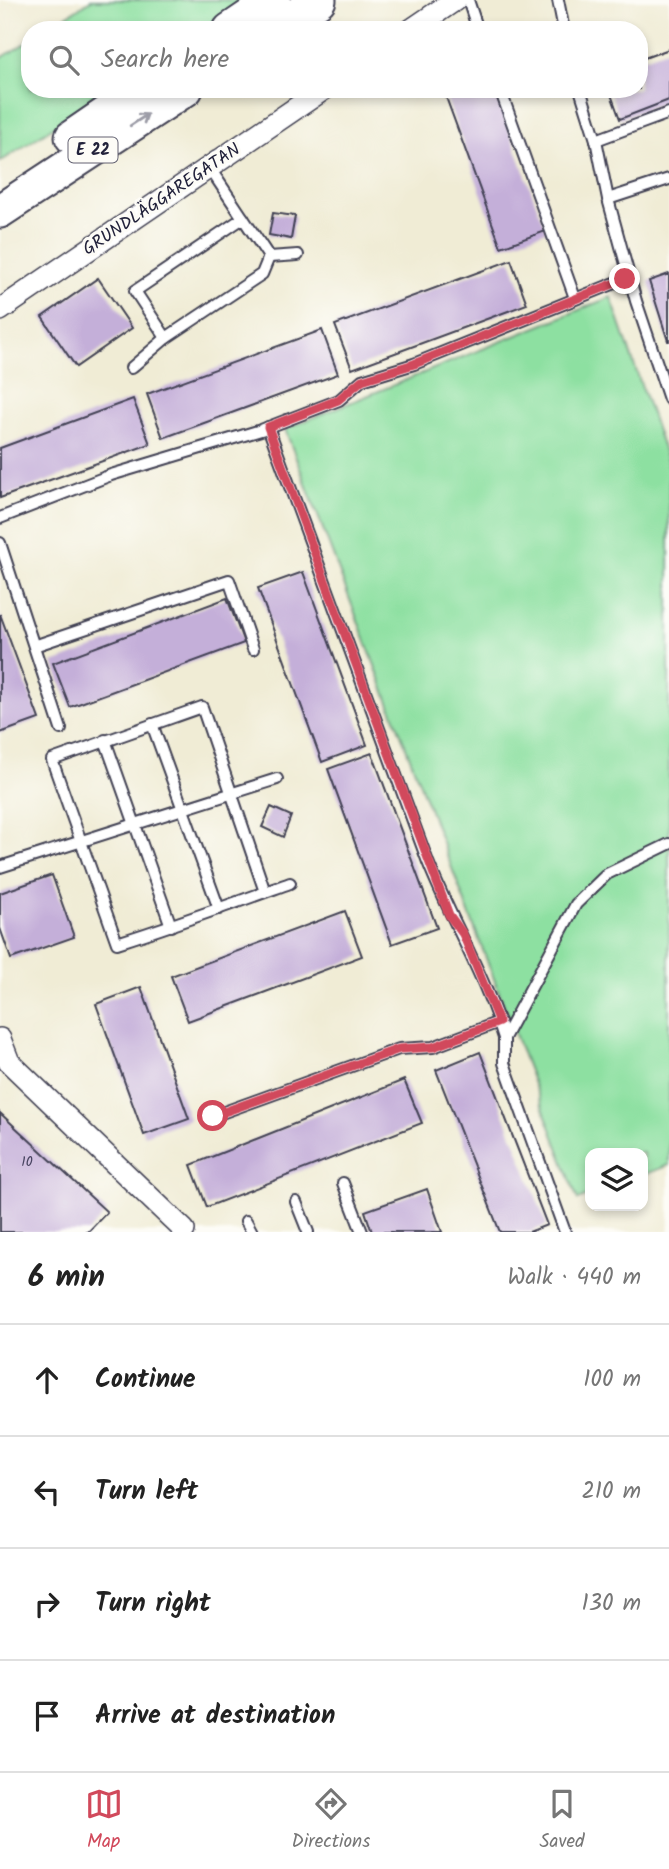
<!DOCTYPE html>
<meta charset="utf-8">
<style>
:root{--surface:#fff;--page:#f6f6f6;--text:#222;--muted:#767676;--line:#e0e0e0;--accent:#d1495b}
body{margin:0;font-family:Kalam,sans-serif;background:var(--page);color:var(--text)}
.controls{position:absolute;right:21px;bottom:21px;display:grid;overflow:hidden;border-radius:14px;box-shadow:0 4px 10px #0003}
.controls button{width:63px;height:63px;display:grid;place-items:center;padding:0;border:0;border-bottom:2px solid var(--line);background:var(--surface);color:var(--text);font:35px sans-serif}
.stop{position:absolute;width:21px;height:21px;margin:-16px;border:5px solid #d1495b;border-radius:50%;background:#fff}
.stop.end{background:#d1495b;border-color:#fff;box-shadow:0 2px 7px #0008}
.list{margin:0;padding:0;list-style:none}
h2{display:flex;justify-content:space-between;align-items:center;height:91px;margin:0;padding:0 28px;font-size:30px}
h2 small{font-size:23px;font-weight:400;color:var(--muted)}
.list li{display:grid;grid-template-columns:46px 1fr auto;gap:21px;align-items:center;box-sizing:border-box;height:112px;padding:0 28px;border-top:2px solid var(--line)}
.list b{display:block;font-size:26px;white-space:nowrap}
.list em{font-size:23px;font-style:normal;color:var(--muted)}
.icon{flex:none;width:38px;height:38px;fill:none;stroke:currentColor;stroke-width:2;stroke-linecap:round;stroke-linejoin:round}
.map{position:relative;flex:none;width:669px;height:1232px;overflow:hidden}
.search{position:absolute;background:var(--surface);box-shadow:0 4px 10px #0003;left:21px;right:21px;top:21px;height:77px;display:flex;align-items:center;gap:18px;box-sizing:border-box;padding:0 24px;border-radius:28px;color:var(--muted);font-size:26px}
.sheet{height:539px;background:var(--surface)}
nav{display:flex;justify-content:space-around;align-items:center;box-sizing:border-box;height:98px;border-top:2px solid var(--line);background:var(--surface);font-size:19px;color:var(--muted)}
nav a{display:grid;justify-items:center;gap:4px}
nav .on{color:var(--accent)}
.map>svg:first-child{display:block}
.green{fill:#8de0a1;stroke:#58816e;stroke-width:2}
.building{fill:#c4afd9}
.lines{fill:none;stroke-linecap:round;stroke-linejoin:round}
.service-casing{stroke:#414052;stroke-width:14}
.minor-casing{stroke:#414052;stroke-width:24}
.trunk-casing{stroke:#414052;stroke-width:37}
.service{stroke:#fff;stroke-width:10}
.minor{stroke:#fff;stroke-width:21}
.trunk{stroke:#fff;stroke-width:33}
.oneway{stroke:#9c9ca7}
.route{stroke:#d1495b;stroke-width:9}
.labels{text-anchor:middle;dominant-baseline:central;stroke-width:6;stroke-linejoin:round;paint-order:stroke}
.number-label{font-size:14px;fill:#4a4562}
.shield{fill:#fdfcf7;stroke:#646373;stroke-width:2}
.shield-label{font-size:16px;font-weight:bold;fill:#22223b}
.street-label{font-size:18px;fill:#22223b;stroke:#fdfcf7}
</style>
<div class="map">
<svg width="669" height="1232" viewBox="0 0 669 1232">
<rect width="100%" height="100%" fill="#fdfcf7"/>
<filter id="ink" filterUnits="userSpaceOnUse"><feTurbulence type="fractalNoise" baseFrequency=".0143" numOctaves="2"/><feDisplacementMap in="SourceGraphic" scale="14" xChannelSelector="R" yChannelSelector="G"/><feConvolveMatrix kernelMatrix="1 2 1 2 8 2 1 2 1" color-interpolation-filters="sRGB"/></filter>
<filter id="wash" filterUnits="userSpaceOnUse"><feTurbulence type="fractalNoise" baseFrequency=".00686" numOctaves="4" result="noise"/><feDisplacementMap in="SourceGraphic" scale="28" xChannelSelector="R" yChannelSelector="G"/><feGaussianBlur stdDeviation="1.57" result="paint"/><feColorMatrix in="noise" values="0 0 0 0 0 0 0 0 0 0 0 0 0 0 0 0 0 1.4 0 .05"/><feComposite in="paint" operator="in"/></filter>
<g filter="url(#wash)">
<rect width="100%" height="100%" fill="#f0ecd5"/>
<!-- green -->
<g class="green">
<polygon points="91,0 246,0 201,30 45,30"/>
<polygon points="30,40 30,89 111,89 0,162 0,59"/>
<polygon points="611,297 669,466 669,1165 643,1175 643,1153 590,1153 590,1195 578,1200 285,429"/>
</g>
<g id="blocks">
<!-- building -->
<g class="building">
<polygon points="669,49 669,100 620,119 609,89 639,89 639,60"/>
<polygon points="443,89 494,89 546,231 501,247"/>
<polygon points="273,213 295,216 291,239 269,235"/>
<polygon points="511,260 527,304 352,369 335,325"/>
<polygon points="669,274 669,341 668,341 649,281"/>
<polygon points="98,278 132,328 76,367 42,317"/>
<polygon points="322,330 338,374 163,438 147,394"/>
<polygon points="133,399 150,444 0,498 0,448"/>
<polygon points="303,572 367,745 322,762 258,588"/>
<polygon points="227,598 244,643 70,707 53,663"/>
<polygon points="0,614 39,719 0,733"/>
<polygon points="372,753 437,928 392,944 328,769"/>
<polygon points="271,807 291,816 283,837 262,827"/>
<polygon points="52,875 74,937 11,959 0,928 0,893"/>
<polygon points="345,911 362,956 188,1021 171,976"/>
<polygon points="141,987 189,1119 144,1135 96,1004"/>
<polygon points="480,1052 547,1225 529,1232 500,1232 436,1070"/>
<polygon points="404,1080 422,1123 207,1207 191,1165"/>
<polygon points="0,1113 107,1212 88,1232 0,1232"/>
<polygon points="427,1189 442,1232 372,1232 365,1211"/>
</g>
</g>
</g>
<g filter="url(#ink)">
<use href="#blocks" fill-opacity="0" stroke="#414052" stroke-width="2"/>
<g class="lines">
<defs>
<g id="service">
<polyline points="468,0 478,30"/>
<polyline points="558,0 564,30"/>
<polyline points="500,89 575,298"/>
<polyline points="580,89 596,140 608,199 636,301 669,399"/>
<polyline points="596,140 669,113"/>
<polyline points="209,167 269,257 298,255"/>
<polyline points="608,199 669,179"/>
<polyline points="243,218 135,291 166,338 262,274 269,257"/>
<polyline points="131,368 166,338"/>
<path d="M268 427 428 862C452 922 485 976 504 1038"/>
<polyline points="0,518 111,475 261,430 339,400 362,380 414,364 625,279"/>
<polyline points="0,543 61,729"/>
<polyline points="34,646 229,580 253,649"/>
<polyline points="152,724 219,909"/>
<polyline points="105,740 171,926"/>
<polyline points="0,867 277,779"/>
<path d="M265 892 202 707 52 760 117 943C175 925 232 904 290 883"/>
<polyline points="213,1116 399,1049 433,1047 499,1022"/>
<polyline points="343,1183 362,1232"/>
<polyline points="296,1202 308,1232"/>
<polyline points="246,1221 252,1232"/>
<polyline points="565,1232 504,1063 504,1038 576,904 607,874 669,844"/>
</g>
<g id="minor">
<polyline points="411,30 455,0"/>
<polyline points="0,310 324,89"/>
<polyline points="0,1039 9,1062 184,1230"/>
</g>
<g id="trunk">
<polyline points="230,30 274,0"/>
<polyline points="275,30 319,0"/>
<polyline points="72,137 142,89"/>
<polyline points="0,211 186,89"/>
</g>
</defs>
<!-- service casing -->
<use href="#service" class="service-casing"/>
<!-- minor casing -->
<use href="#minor" class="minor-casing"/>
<!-- trunk casing -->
<use href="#trunk" class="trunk-casing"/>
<!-- service -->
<use href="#service" class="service"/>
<!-- minor -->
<use href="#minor" class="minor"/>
<!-- trunk -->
<use href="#trunk" class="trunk"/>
</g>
<!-- one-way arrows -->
<defs><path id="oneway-shaft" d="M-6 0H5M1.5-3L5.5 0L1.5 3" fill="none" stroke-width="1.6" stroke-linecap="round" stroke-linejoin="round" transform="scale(1.75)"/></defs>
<use class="oneway" href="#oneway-shaft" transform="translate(139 120) rotate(-33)"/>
</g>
<g class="lines" filter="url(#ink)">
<!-- route -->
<polyline class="route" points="213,1116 399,1049 433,1047 499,1022 463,934 449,915 268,427 338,400 362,380 414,364 625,279"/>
</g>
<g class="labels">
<!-- number labels -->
<g class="number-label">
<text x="27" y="1162">10</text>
</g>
<!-- shield labels -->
<rect class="shield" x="68.5" y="137.5" width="49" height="25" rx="5"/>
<g class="shield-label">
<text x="93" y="150">E 22</text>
</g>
<!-- street labels -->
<g class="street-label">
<text transform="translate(162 200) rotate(-34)">GRUNDLÄGGAREGATAN</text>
</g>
</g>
</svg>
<div class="controls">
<button><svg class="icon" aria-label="layers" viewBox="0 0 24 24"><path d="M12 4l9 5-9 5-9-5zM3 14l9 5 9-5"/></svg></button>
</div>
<div class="stop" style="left:213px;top:1116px"></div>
<div class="stop end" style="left:625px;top:279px"></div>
<div class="search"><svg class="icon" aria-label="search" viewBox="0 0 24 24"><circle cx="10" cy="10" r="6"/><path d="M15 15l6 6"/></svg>Search here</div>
</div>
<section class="sheet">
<h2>6 min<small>Walk · 440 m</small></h2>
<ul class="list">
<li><svg class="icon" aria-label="ahead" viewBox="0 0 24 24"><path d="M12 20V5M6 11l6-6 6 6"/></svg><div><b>Continue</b></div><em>100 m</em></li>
<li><svg class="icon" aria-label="left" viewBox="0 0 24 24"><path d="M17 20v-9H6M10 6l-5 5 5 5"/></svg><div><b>Turn left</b></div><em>210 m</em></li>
<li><svg class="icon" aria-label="right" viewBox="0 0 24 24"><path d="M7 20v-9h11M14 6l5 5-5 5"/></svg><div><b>Turn right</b></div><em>130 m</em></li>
<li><svg class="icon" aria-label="arrive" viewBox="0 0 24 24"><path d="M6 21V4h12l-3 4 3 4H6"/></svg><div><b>Arrive at destination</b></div></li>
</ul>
</section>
<nav>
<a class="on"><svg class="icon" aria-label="map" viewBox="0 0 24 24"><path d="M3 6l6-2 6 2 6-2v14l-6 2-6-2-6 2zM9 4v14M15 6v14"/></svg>Map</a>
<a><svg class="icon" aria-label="directions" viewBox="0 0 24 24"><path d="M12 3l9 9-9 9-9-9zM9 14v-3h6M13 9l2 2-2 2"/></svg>Directions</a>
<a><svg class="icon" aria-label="saved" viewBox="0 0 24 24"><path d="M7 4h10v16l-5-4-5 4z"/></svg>Saved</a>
</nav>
